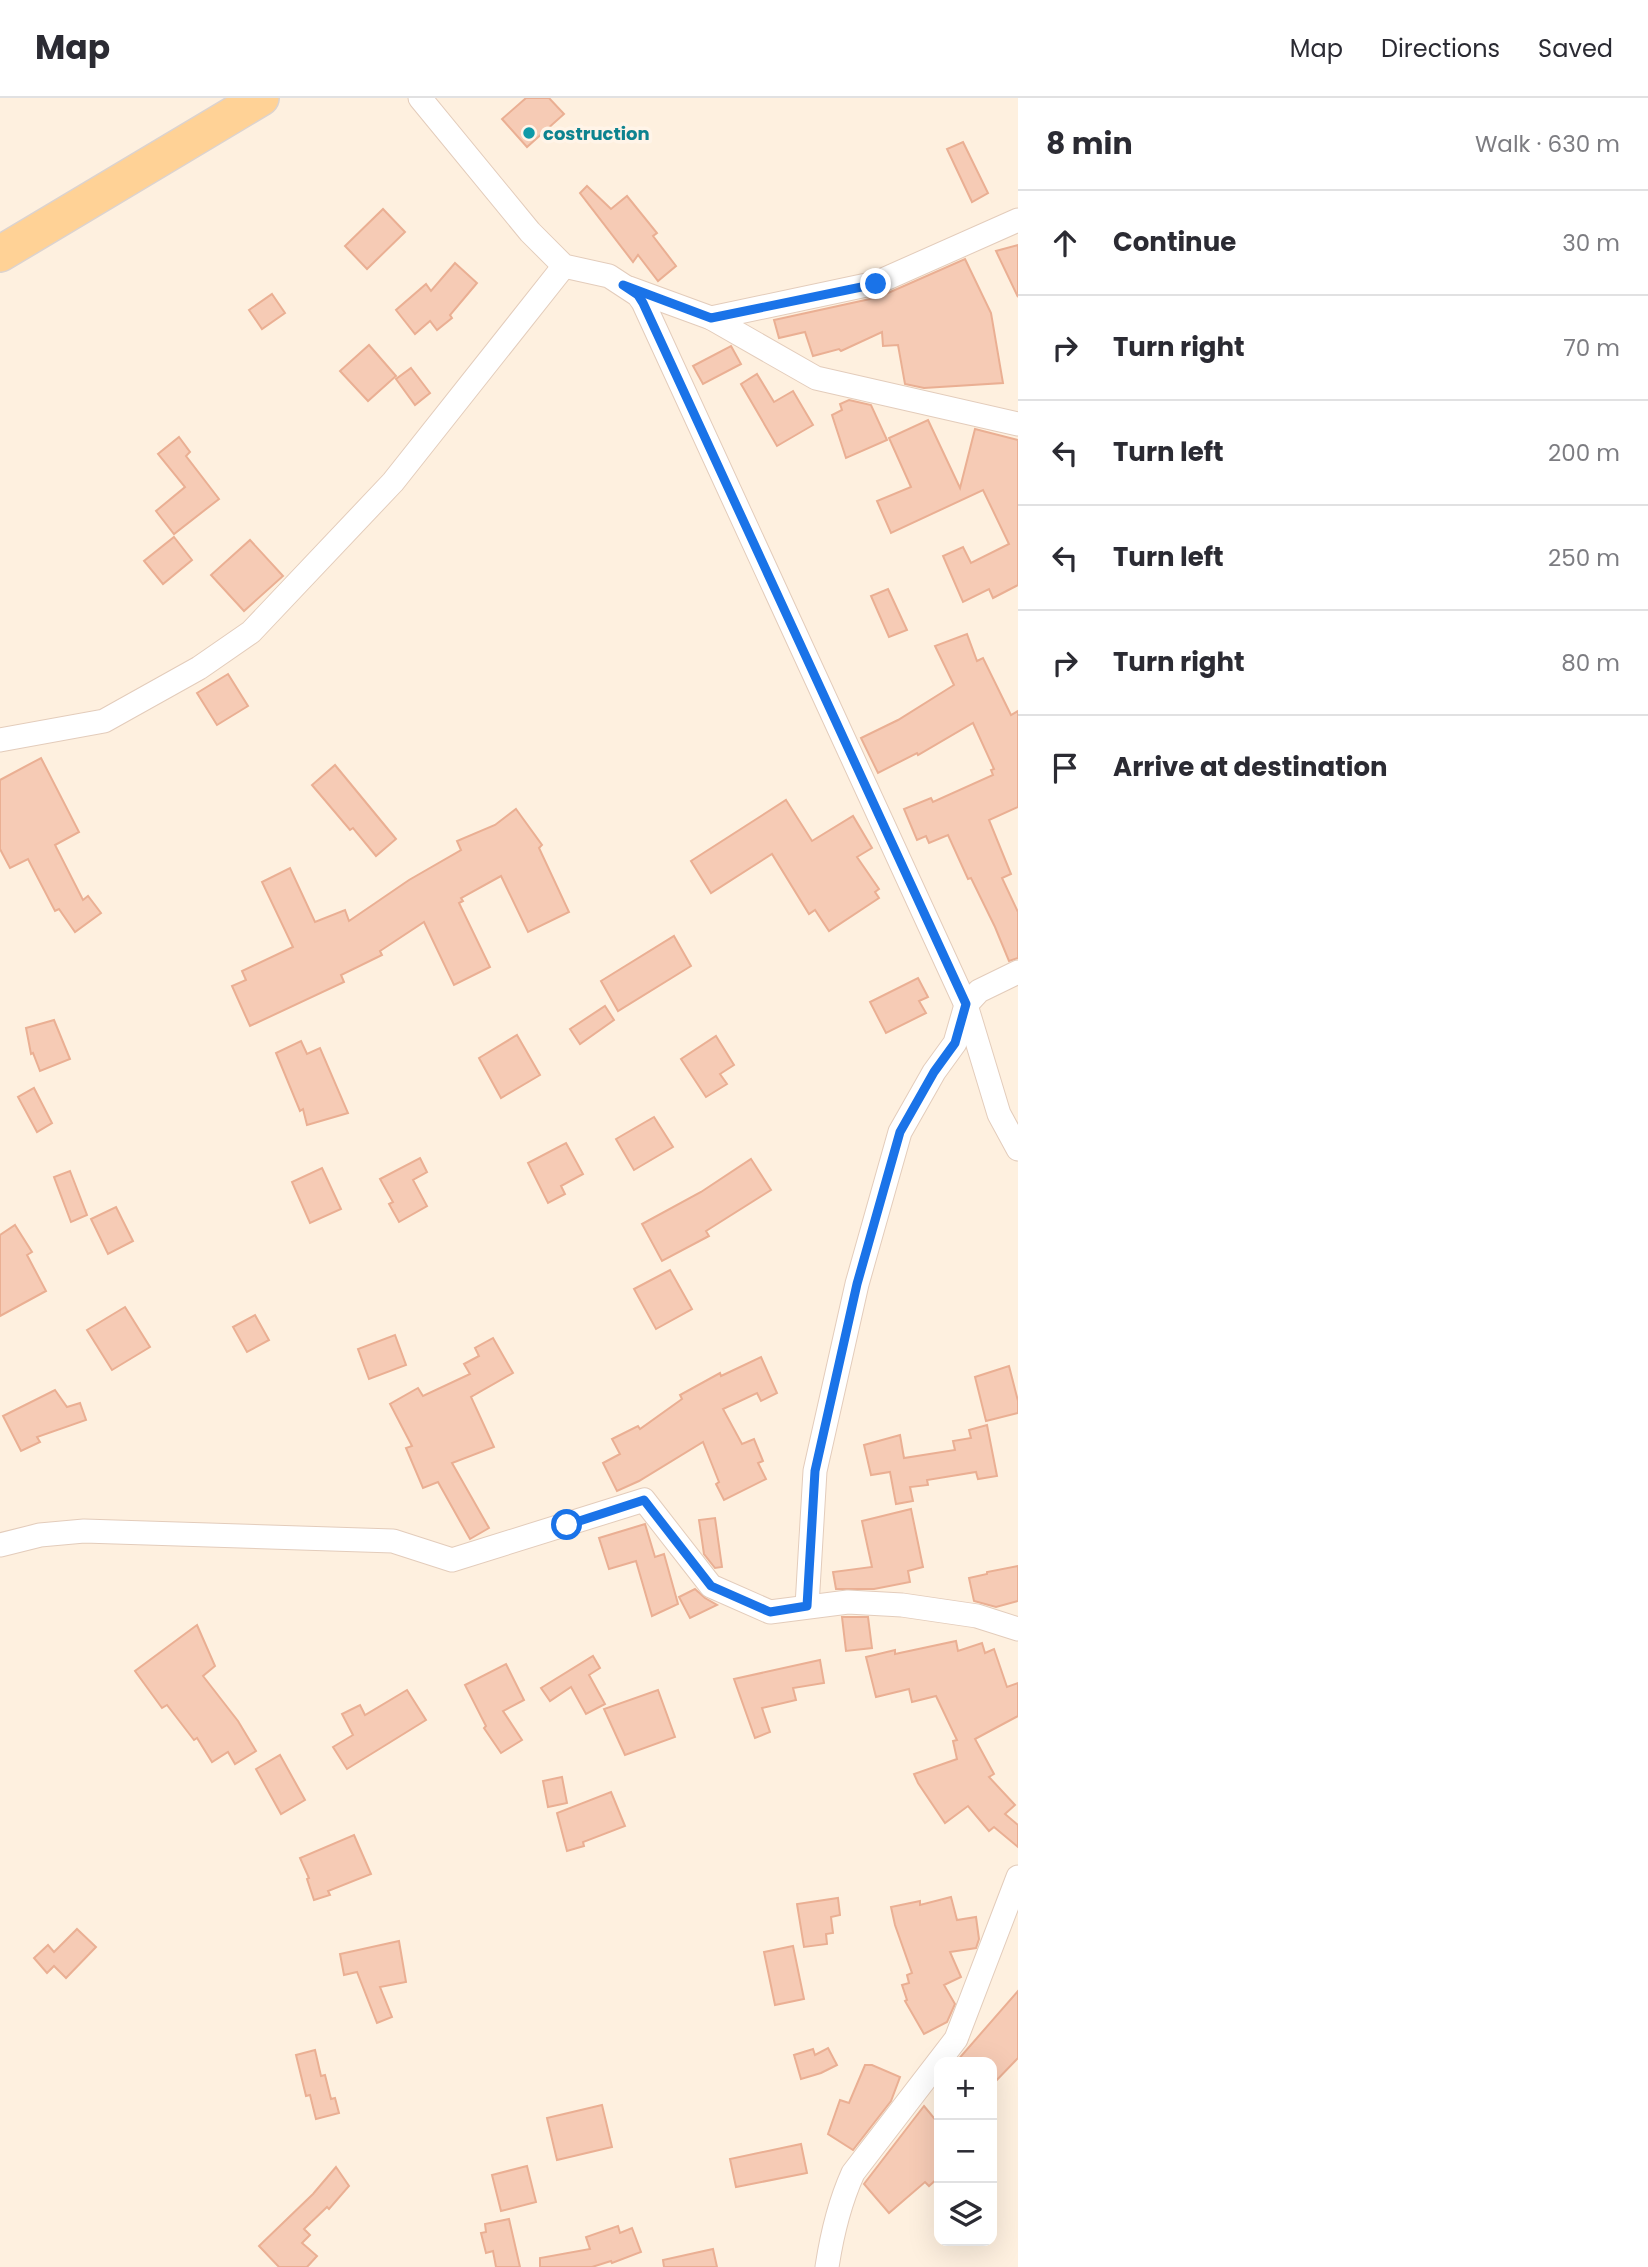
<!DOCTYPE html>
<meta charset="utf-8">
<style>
:root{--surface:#fff;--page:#f7f7f7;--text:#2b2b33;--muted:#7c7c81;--line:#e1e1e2}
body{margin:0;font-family:Poppins,sans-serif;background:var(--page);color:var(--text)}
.controls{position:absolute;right:21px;bottom:21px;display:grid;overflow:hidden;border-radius:14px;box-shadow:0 7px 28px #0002}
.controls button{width:63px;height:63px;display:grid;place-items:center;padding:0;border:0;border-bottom:2px solid var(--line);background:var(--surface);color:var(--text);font:35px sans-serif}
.stop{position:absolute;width:21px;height:21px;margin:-16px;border:5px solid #1a73e8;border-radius:50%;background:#fff}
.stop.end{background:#1a73e8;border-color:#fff;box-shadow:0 2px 7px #0008}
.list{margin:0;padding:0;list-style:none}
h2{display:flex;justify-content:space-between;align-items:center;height:91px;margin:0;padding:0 28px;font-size:30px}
h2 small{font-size:23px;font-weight:400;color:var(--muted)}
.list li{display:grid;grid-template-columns:46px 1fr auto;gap:21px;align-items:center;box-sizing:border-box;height:105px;padding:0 28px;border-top:2px solid var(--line)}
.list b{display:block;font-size:26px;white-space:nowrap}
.list em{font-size:23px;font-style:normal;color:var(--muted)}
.icon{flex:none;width:38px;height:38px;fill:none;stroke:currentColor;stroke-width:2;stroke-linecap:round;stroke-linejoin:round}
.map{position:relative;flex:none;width:1018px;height:2169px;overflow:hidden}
header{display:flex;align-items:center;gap:42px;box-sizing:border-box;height:98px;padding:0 35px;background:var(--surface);border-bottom:2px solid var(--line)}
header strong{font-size:33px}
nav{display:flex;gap:38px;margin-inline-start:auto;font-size:24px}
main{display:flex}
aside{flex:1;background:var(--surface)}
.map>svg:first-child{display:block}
.building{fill:#f6cbb5;stroke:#eaaf93;stroke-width:2}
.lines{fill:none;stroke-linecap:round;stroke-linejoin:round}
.street-casing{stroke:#e3ccbb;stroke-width:25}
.primary-casing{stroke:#dcd3cf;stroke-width:38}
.street{stroke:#fff;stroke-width:23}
.primary{stroke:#ffd296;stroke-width:35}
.route{stroke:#1a73e8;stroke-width:9}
.culture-dot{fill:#0f9aa8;stroke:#fff4e8;stroke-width:2.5}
.labels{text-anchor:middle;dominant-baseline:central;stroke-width:7;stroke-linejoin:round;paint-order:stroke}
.culture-label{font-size:18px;font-weight:bold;fill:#0d838f;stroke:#fff4e8;text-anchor:start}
</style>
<header>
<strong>Map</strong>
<nav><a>Map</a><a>Directions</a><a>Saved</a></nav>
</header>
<main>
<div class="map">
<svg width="1018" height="2169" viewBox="0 0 1018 2169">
<rect width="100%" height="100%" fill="#fef0df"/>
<!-- building -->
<g class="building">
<polygon points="526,0 549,0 564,16 527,49 502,21"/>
<polygon points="963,44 988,95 972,104 947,51"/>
<polygon points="587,88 611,111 627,98 657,135 653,138 676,168 658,183 638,157 633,164 580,95"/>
<polygon points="383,111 405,134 367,171 345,148"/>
<polygon points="1018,147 1018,199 996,153"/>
<polygon points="965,161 991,215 1003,285 924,290 905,286 898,247 883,248 882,234 841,253 839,251 813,258 805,234 779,240 774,222 879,199"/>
<polygon points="455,165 477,185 450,217 452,220 437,232 430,223 415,236 396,212 426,186 431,193"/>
<polygon points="272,196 285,215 262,231 249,212"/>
<polygon points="369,247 396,278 368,303 340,273"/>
<polygon points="731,248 741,266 703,286 693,268"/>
<polygon points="411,270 430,295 415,307 396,281"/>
<polygon points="757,276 774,304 793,293 813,327 777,348 741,286"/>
<polygon points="849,302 871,307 887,342 846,360 832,317 842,312 840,306"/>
<polygon points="928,322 960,390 975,331 1018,342 1018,487 993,500 989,491 963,504 943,458 963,449 971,465 1009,446 983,392 891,435 877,403 911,389 889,340"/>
<polygon points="179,339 190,354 186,358 219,401 174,436 156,413 185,389 158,356"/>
<polygon points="174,439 192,462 163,486 144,463"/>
<polygon points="250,442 283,478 244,513 211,477"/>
<polygon points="888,491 907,532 889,539 871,498"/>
<polygon points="967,536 977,563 983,560 1011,617 1018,613 1018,709 989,722 1011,776 1002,780 1018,814 1018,860 1009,863 995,829 971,780 968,781 948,737 929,745 926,738 917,742 904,711 931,700 933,704 993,677 991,672 994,671 973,625 918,657 917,655 878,675 861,640 898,622 954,587 935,548"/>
<polygon points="228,576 248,608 217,627 197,595"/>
<polygon points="41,660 79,734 55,747 83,802 88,798 101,815 75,834 59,811 55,813 28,761 10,770 0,751 0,682"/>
<polygon points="335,667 396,741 376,758 353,730 350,732 312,687"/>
<polygon points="786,702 812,743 853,718 872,750 857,759 879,791 875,794 879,800 829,833 815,812 809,816 772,756 711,795 691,763"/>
<polygon points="516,711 542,747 539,750 569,814 528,834 501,778 461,800 463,803 459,805 490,869 454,887 424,824 380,853 382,857 341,877 344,884 250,928 232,888 246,882 242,873 293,849 262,784 290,770 315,824 345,812 349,823 409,782 461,752 457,743 495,727"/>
<polygon points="674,838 691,868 618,913 601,883"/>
<polygon points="918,880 928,899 919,903 926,915 886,935 870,904"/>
<polygon points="605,908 614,922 580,946 570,931"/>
<polygon points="54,922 70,961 40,973 33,955 31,956 26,930"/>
<polygon points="517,937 540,977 501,1000 479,960"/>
<polygon points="716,938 734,967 720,976 727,986 706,999 681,961"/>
<polygon points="301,943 307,956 320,950 348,1015 307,1027 303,1011 300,1013 276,955"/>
<polygon points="34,990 52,1025 37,1034 18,999"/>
<polygon points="654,1019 673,1049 634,1072 616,1041"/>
<polygon points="566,1045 583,1076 561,1088 565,1096 548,1105 528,1065"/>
<polygon points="420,1060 427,1074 413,1082 427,1108 399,1124 389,1106 393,1104 380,1081"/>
<polygon points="751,1061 771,1092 706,1133 709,1138 662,1163 642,1126 701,1094"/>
<polygon points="322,1070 341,1111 310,1125 292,1084"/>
<polygon points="70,1073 87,1117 71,1124 54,1079"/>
<polygon points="116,1109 133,1143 108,1156 91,1121"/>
<polygon points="15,1127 32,1154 27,1157 46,1193 0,1218 0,1137"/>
<polygon points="670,1172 692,1211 656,1231 634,1191"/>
<polygon points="125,1209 150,1249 112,1272 87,1232"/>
<polygon points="255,1217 269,1242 247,1254 233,1229"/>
<polygon points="395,1237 406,1267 369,1281 358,1251"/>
<polygon points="493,1240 513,1275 471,1299 494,1349 452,1365 489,1430 470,1441 438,1384 423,1390 406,1350 412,1348 390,1306 418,1290 423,1298 470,1276 464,1266 479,1258 475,1250"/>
<polygon points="761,1259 777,1295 761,1303 757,1295 723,1311 742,1346 754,1341 763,1363 758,1365 766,1381 724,1402 716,1386 719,1384 703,1344 639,1383 617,1393 603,1365 620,1356 612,1341 638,1328 640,1331 682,1301 680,1297 720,1275 721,1278"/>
<polygon points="1009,1268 1018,1303 1018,1315 986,1323 975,1279"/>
<polygon points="55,1292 67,1309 80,1305 86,1322 37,1339 40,1344 21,1353 3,1318"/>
<polygon points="987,1327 997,1378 978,1381 976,1374 927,1382 928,1387 910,1389 913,1403 896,1406 890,1374 871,1377 864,1347 900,1337 904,1360 955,1352 953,1343 971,1340 969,1332"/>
<polygon points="911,1411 923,1469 908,1473 910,1484 874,1491 836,1491 833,1474 872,1469 862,1423"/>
<polygon points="715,1420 722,1469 715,1470 704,1456 699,1422"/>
<polygon points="645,1426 655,1459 664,1456 678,1506 652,1518 636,1463 609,1471 599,1440"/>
<polygon points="1018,1468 1018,1503 996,1509 974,1503 969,1480 987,1476 987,1474"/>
<polygon points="695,1491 705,1500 717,1507 690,1520 679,1499"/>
<polygon points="842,1519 868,1519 872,1550 846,1553"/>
<polygon points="197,1527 215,1568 203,1578 238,1623 256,1653 235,1666 228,1654 212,1664 197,1640 194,1642 167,1607 162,1610 135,1573"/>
<polygon points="956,1543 958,1553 982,1545 985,1555 994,1551 1007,1589 1018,1585 1018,1618 975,1641 994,1676 989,1679 1015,1707 1005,1716 1018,1727 1018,1749 994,1729 989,1733 968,1708 945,1725 918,1685 914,1676 957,1661 953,1643 957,1642 936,1598 912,1604 909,1591 876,1599 866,1559 895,1552 895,1556"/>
<polygon points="593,1558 600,1570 589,1577 605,1606 586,1616 571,1589 550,1603 541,1590"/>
<polygon points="820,1562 824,1585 793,1590 796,1602 762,1610 770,1634 755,1640 734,1581"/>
<polygon points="506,1566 524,1602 503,1613 522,1642 501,1655 484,1630 486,1628 465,1587"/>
<polygon points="407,1592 426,1622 347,1671 333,1649 353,1637 342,1616 360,1607 365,1617"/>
<polygon points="658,1592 675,1639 625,1657 604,1611"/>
<polygon points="280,1657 305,1702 281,1716 256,1671"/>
<polygon points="562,1679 567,1705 548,1709 543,1683"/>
<polygon points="611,1694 625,1728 583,1744 584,1748 567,1753 557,1715"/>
<polygon points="354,1737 371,1776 328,1793 330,1797 314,1802 307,1781 309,1780 300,1760"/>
<polygon points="951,1799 957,1822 976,1819 979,1841 976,1850 950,1854 961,1879 944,1887 955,1906 947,1924 924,1936 905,1903 907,1902 902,1887 909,1885 907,1877 912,1875 895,1827 891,1809 920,1803 920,1807"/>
<polygon points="838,1800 840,1817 831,1819 833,1835 826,1836 827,1846 804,1849 797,1806"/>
<polygon points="77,1831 96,1849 66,1880 54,1868 47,1875 34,1860 48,1847 54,1854"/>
<polygon points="399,1843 406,1884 380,1889 392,1919 377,1925 357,1874 344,1877 340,1856"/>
<polygon points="793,1848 804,1901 775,1907 764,1854"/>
<polygon points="1018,1893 1018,1960 992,1987 992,1964 956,1964"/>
<polygon points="828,1950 837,1967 821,1975 801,1981 794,1957 813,1951 815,1957"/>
<polygon points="315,1952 321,1978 325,1977 331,2001 335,2000 339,2015 316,2021 310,1997 306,1998 296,1957"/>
<polygon points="865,1967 872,1967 900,1979 891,2003 853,2052 828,2036 840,2002 849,2005"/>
<polygon points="602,2007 612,2049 557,2062 547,2020"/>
<polygon points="924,2008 939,2026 939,2079 929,2088 925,2084 889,2115 864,2086"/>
<polygon points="801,2046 807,2075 736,2089 730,2061"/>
<polygon points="527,2068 536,2104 501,2113 492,2077"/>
<polygon points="336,2069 349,2088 329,2111 327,2109 304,2131 310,2137 302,2145 317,2158 307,2169 279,2169 259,2148 313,2096"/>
<polygon points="509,2121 520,2169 496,2169 493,2153 486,2155 481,2135 486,2134 485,2126"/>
<polygon points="618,2128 620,2135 632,2130 641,2154 612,2165 611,2163 592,2169 540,2169 540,2160 590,2151 586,2139"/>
<polygon points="713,2151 717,2169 664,2169 663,2162"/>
</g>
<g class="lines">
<defs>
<g id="street">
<polyline points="420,0 530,134 564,168 609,178 638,197 643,204 966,907 999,1016 1018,1051"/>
<polyline points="629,190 711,220 816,280 1018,326"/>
<polyline points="711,220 876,185 1018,122"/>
<polyline points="0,642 104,623 199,570 251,534 393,384 564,168"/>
<polyline points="0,1447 40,1437 84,1433 393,1443 452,1462 644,1402 711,1488 770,1514 848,1504 902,1507 977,1518 1018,1531"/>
<polyline points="807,1508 815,1373 857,1186 900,1034 934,974 955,945 966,907 979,893 1018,874"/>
<path d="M827 2169C832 2136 839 2106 853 2075L956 1941 1018 1779"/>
</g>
<polyline id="primary" points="0,156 261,0"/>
</defs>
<!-- street casing -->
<use href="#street" class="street-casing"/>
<!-- primary casing -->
<use href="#primary" class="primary-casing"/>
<!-- street -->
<use href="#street" class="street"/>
<!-- primary -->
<use href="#primary" class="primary"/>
</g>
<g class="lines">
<!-- route -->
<polyline class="route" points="567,1427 644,1402 711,1488 770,1514 807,1508 815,1373 857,1186 900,1034 934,974 955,945 966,906 643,205 638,197 623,187 711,220 876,186"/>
</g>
<!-- markers -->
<circle class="culture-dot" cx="529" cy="35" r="7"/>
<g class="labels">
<!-- culture labels -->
<g class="culture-label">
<text x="543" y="35">costruction</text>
</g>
</g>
</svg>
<div class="controls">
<button>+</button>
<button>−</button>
<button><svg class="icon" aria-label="layers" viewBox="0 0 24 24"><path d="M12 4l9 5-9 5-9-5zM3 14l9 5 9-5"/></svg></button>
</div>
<div class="stop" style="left:567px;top:1427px"></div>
<div class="stop end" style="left:876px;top:186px"></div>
</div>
<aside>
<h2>8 min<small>Walk · 630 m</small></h2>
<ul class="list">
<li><svg class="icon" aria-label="ahead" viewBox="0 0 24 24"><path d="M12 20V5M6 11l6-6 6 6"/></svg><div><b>Continue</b></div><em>30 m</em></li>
<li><svg class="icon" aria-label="right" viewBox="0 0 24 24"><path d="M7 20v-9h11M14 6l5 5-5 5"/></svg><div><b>Turn right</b></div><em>70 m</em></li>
<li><svg class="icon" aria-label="left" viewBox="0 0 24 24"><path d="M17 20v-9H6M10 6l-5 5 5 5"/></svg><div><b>Turn left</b></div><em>200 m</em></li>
<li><svg class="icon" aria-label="left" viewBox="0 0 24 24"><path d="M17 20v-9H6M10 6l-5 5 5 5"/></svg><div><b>Turn left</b></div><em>250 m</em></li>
<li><svg class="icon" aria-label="right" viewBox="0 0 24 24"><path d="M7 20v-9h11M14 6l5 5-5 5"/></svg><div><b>Turn right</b></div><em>80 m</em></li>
<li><svg class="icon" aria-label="arrive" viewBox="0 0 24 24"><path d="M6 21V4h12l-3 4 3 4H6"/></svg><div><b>Arrive at destination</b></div></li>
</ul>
</aside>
</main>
